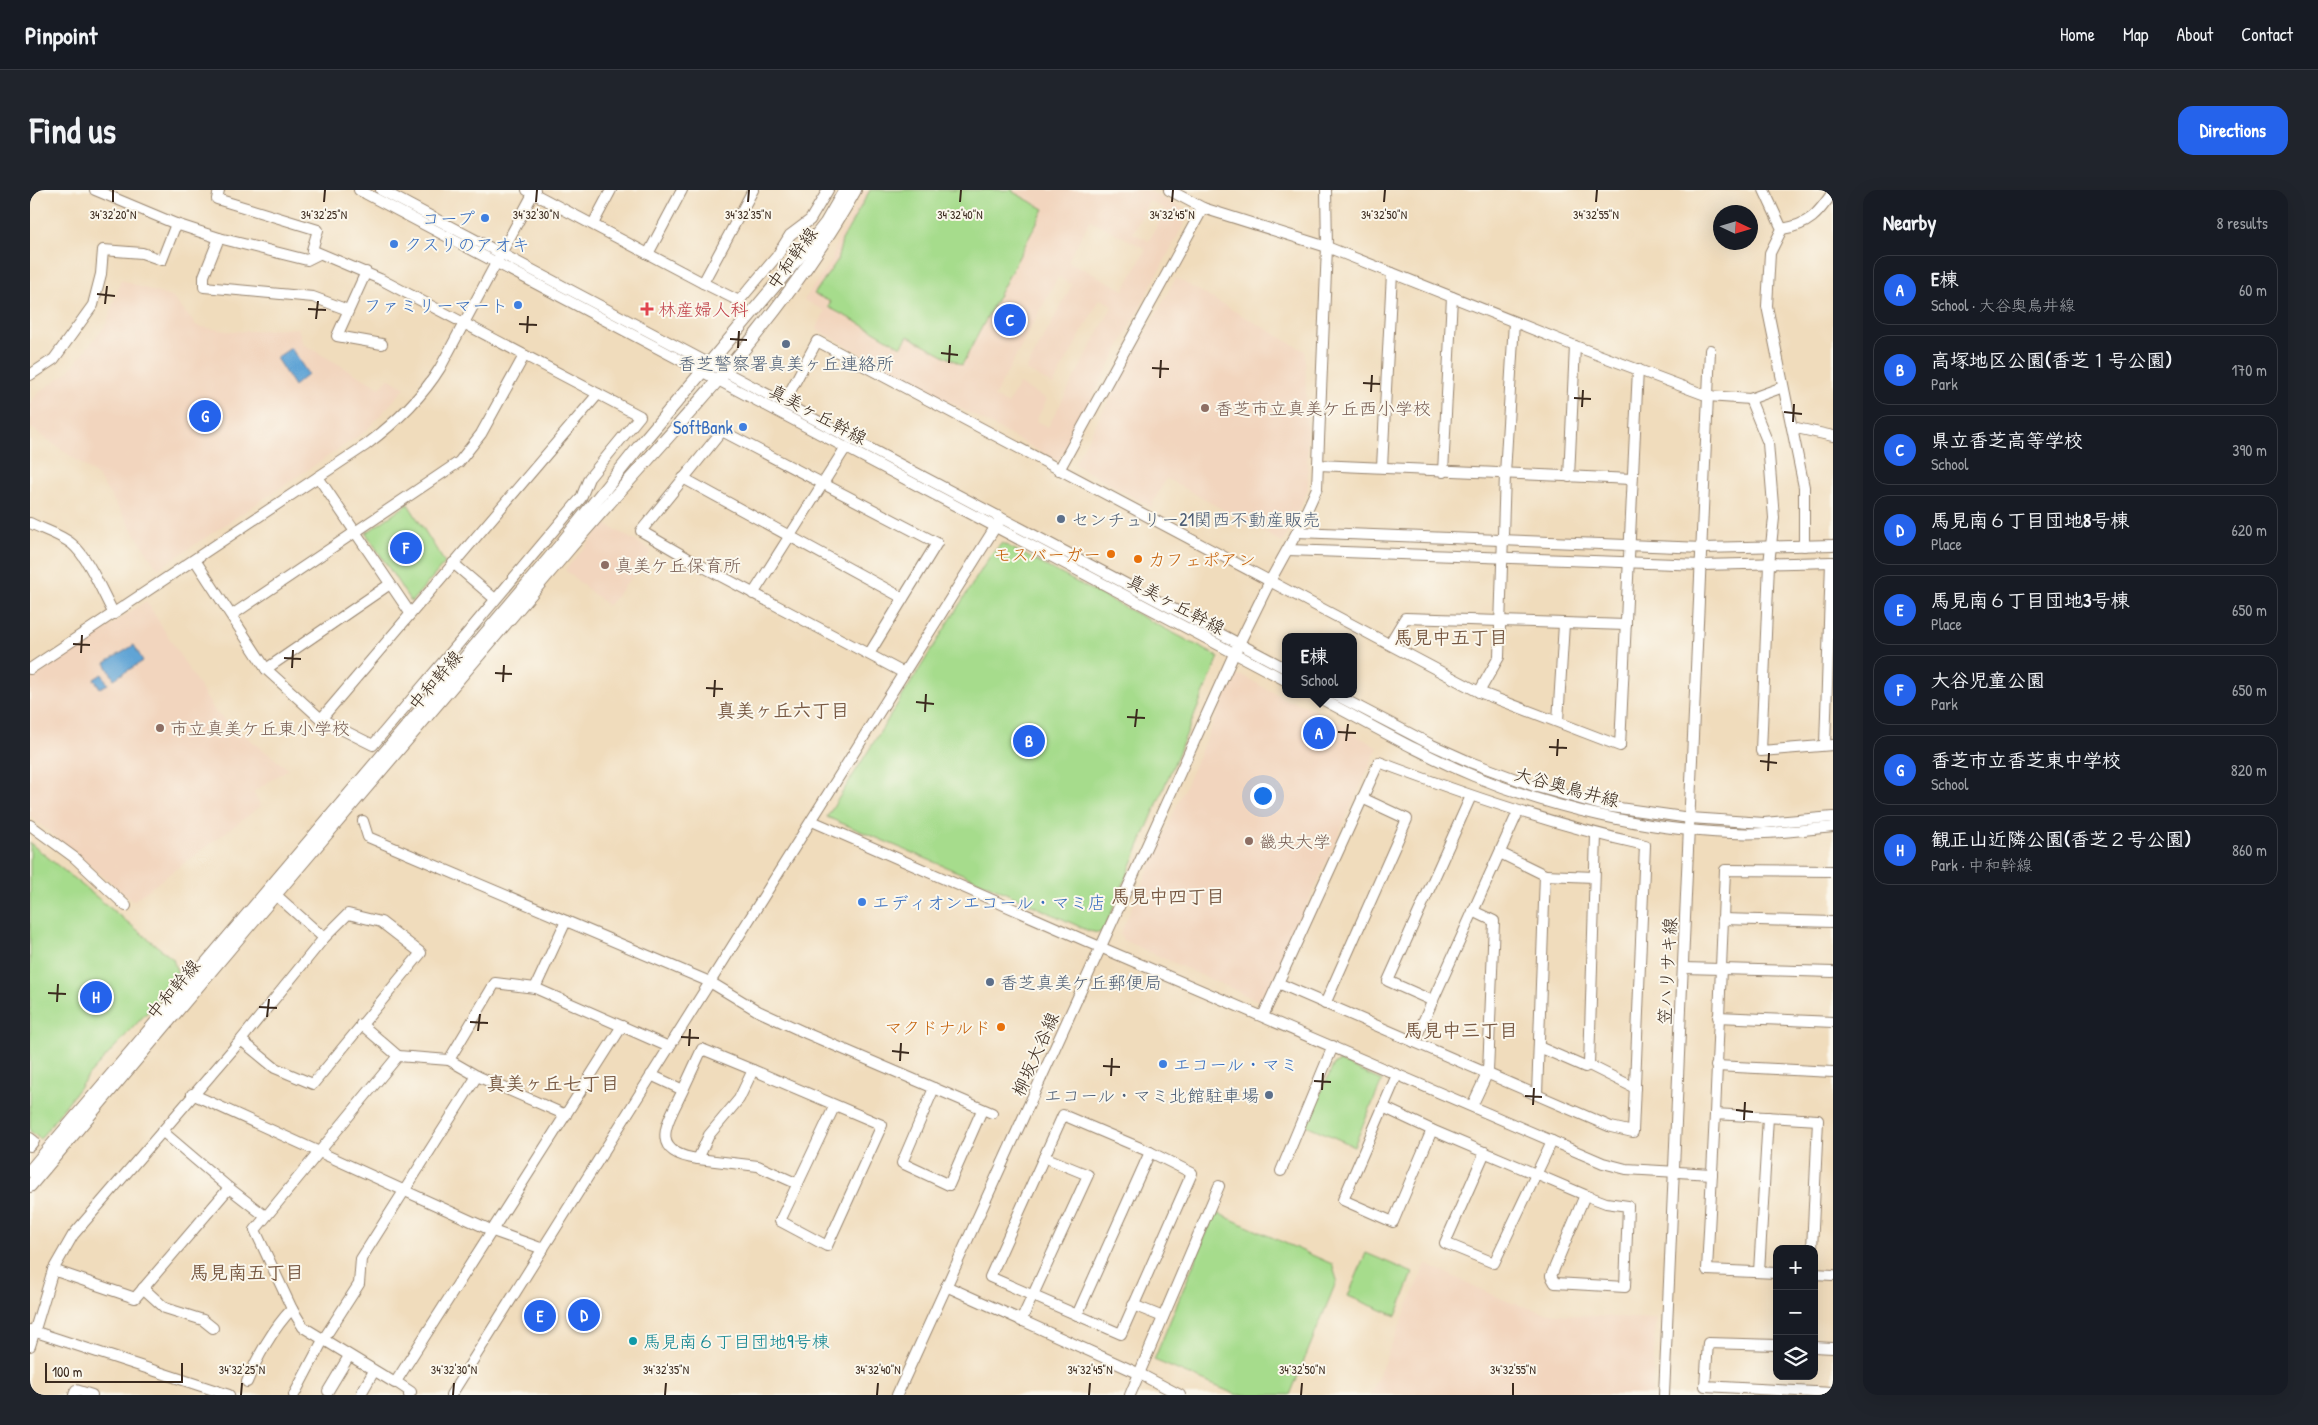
<!DOCTYPE html>
<meta charset="utf-8">
<style>
:root{--surface:#171b24;--page:#20242c;--text:#f1f3f6;--muted:#9ea1a6;--line:#363941;--accent:#2563eb}
body{margin:0;font-family:"Patrick Hand","Klee One",sans-serif;background:var(--page);color:var(--text)}
.controls{position:absolute;right:15px;bottom:15px;display:grid;overflow:hidden;border-radius:10px;box-shadow:0 5px 20px #0002}
.controls button{width:45px;height:45px;display:grid;place-items:center;padding:0;border:0;border-bottom:1px solid var(--line);background:var(--surface);color:var(--text);font:25px sans-serif}
.compass{position:absolute;left:1683px;top:15px;width:45px;height:45px;border-radius:50%;background:var(--surface);box-shadow:0 5px 20px #0002;rotate:94deg}
.scale{position:absolute;left:15px;bottom:12px;width:138px;box-sizing:border-box;padding-left:5px;border:2px solid #3b2a1e;border-top:0;font-size:14px;line-height:18px;white-space:nowrap;color:#3b2a1e;-webkit-text-stroke:4px #fbf7ec;paint-order:stroke}
.you{position:absolute;left:1232px;top:605px;width:18px;height:18px;margin:-12px;border:4px solid #fff;border-radius:50%;background:#1a73e8;box-shadow:0 0 0 8px #1a73e833}
.badge{display:grid;place-items:center;width:32px;height:32px;border-radius:50%;background:var(--accent);color:#fff;font-size:16px;font-weight:700}
.pin{position:absolute;translate:-50% -50%;border:2px solid #fff;box-shadow:0 1px 5px #0006}
.popup{position:absolute;left:1252px;top:443px;width:75px;height:65px;box-sizing:border-box;display:grid;place-content:center;border-radius:10px;background:var(--surface);filter:drop-shadow(0 1px 4px #0005);font-size:16px;white-space:nowrap;color:var(--muted)}
.popup b{font-size:19px;color:var(--text)}
.popup::after{content:'';position:absolute;left:50%;top:100%;margin-left:-10px;border:10px solid transparent;border-top-color:var(--surface)}
.list{margin:0;padding:0;list-style:none}
h2{display:flex;justify-content:space-between;align-items:center;height:65px;margin:0;padding:0 20px;font-size:21px}
h2 small{font-size:16px;font-weight:400;color:var(--muted)}
.list li{display:grid;grid-template-columns:32px 1fr auto;gap:15px;align-items:center;box-sizing:border-box;height:70px;margin:0 10px 10px;padding:0 10px;border:1px solid var(--line);border-radius:15px}
.list b{display:block;font-size:19px;white-space:nowrap}
.list p{margin:0;font-size:16px;white-space:nowrap;color:var(--muted)}
.list em{font-size:16px;font-style:normal;color:var(--muted)}
.icon{flex:none;width:28px;height:28px;fill:none;stroke:currentColor;stroke-width:2;stroke-linecap:round;stroke-linejoin:round}
.map{position:relative;flex:none;width:1803px;height:1205px;overflow:hidden;border-radius:15px}
header{display:flex;align-items:center;gap:30px;box-sizing:border-box;height:70px;padding:0 25px;background:var(--surface);border-bottom:1px solid var(--line)}
header strong{font-size:24px}
nav{display:flex;gap:28px;margin-inline-start:auto;font-size:18px}
.intro{display:flex;align-items:center;justify-content:space-between;box-sizing:border-box;height:120px;padding:0 30px}
h1{margin:0;font-size:35px}
.button{padding:12px 22px;border-radius:15px;background:var(--accent);color:#fff;font-size:18px;font-weight:700}
main{display:flex;gap:30px;padding:0 30px}
aside{flex:1;background:var(--surface);border-radius:15px;box-shadow:0 5px 20px #0002}
.map>svg:first-child{display:block}
.built{fill:#f2d5be;fill-rule:evenodd}
.green{fill:#a6dc8c;stroke:#708355}
.water{fill:#60a4d5;stroke:#4e677a}
.lines{fill:none;stroke-linecap:round;stroke-linejoin:round}
.minor-casing{stroke:#96836d;stroke-width:12}
.major-casing{stroke:#96836d;stroke-width:14}
.minor{stroke:#fff;stroke-width:10}
.major{stroke:#fff;stroke-width:12}
.ticks{fill:none;stroke:#3b2a1e;stroke-width:2}
.shop-dot{fill:#3f7fe0;stroke:#fbf7ec;stroke-width:2}
.health-dot{fill:#e0444e;stroke:#fbf7ec;stroke-width:2}
.service-dot{fill:#5c6f8a;stroke:#fbf7ec;stroke-width:2}
.education-dot{fill:#8d6e63;stroke:#fbf7ec;stroke-width:2}
.food-dot{fill:#e8710a;stroke:#fbf7ec;stroke-width:2}
.culture-dot{fill:#0f9aa8;stroke:#fbf7ec;stroke-width:2}
.labels{text-anchor:middle;dominant-baseline:central;stroke-width:4;stroke-linejoin:round;paint-order:stroke}
.shop-label{font-size:18px;fill:#366cbe;stroke:#fbf7ec;text-anchor:end}
.street-label{font-size:18px;fill:#3b2a1e;stroke:#fbf7ec}
.health-label{font-size:18px;fill:#be3a42;stroke:#fbf7ec;text-anchor:start}
.service-label{font-size:18px;fill:#4e5e75;stroke:#fbf7ec;text-anchor:start}
.education-label{font-size:18px;fill:#785e54;stroke:#fbf7ec;text-anchor:start}
.food-label{font-size:18px;fill:#c56008;stroke:#fbf7ec;text-anchor:end}
.culture-label{font-size:18px;fill:#0d838f;stroke:#fbf7ec;text-anchor:start}
.neighbourhood-label{font-size:19px;font-weight:bold;fill:#785943;stroke:#fbf7ec}
.ticks-label{font-size:12px;text-anchor:middle;fill:#3b2a1e;stroke:#fbf7ec;stroke-width:4;stroke-linejoin:round;paint-order:stroke}
</style>
<header>
<strong>Pinpoint</strong>
<nav><a>Home</a><a>Map</a><a>About</a><a>Contact</a></nav>
</header>
<div class="intro"><h1>Find us</h1><a class="button">Directions</a></div>
<main>
<div class="map">
<svg width="1803" height="1205" viewBox="0 0 1803 1205">
<rect width="100%" height="100%" fill="#fbf7ec"/>
<filter id="ink" filterUnits="userSpaceOnUse"><feTurbulence type="fractalNoise" baseFrequency=".02" numOctaves="2"/><feDisplacementMap in="SourceGraphic" scale="10" xChannelSelector="R" yChannelSelector="G"/><feConvolveMatrix kernelMatrix="1 2 1 2 8 2 1 2 1" color-interpolation-filters="sRGB"/></filter>
<filter id="wash" filterUnits="userSpaceOnUse"><feTurbulence type="fractalNoise" baseFrequency=".0096" numOctaves="4" result="noise"/><feDisplacementMap in="SourceGraphic" scale="20" xChannelSelector="R" yChannelSelector="G"/><feGaussianBlur stdDeviation="1.12" result="paint"/><feColorMatrix in="noise" values="0 0 0 0 0 0 0 0 0 0 0 0 0 0 0 0 0 1.4 0 .05"/><feComposite in="paint" operator="in"/></filter>
<g filter="url(#wash)">
<rect width="100%" height="100%" fill="#f0dcbc"/>
<!-- built -->
<g class="built">
<path d="M836 0H840L812 50 807 71 784 104 801 112 798 117 871 157 878 146 1014 19 982 2 983 0H1117L1160 22 1029 272 786 139 795 121 774 110 802 70 808 48ZM1119 11 1135 19 1119 51 1103 43ZM1060 30 1116 59 1094 100 1038 71ZM1028 87 1042 95 996 180 1023 195 1070 109 1083 115 1018 237 1006 231 1017 209 989 194 978 214 964 207Z"/>
<polygon points="1146,88 1275,161 1278,300 1253,353 1136,288 1121,317 1044,274"/>
<polygon points="91,90 143,108 167,136 202,142 268,138 273,154 350,198 358,188 375,198 336,241 128,379 67,285 0,237 0,214 8,203 39,181 77,133"/>
<polygon points="575,334 621,360 616,370 578,416 535,380"/>
<polygon points="116,411 186,523 258,579 223,602 231,616 103,711 0,626 0,491"/>
<polygon points="1204,486 1213,486 1255,509 1274,515 1315,537 1327,546 1348,557 1235,809 1229,811 1093,750 1090,744"/>
<polygon points="1396,1074 1479,1112 1510,1121 1526,1124 1626,1129 1622,1205 1340,1205"/>
</g>
<!-- green -->
<g class="green">
<polygon points="840,0 983,0 983,2 1014,19 932,175 878,146 871,157 842,140 798,117 801,112 784,104 807,71 812,50"/>
<polygon points="378,314 415,373 381,412 336,343"/>
<polygon points="972,353 1189,467 1079,728 1073,740 1069,743 1059,741 954,693 797,627 960,366"/>
<polygon points="0,653 143,769 149,788 58,886 10,949 0,941"/>
<polygon points="1310,872 1352,891 1324,956 1276,935 1304,874"/>
<polygon points="1185,1022 1302,1074 1307,1090 1260,1205 1207,1205 1124,1170"/>
<polygon points="1336,1063 1383,1083 1366,1126 1318,1106"/>
</g>
<!-- water -->
<g class="water">
<polygon points="261,158 278,184 264,196 246,168"/>
<polygon points="104,455 113,471 84,489 75,473"/>
<polygon points="72,484 78,494 70,498 64,489"/>
</g>
</g>
<g filter="url(#ink)">
<g class="lines">
<defs>
<g id="minor">
<polyline points="65,0 146,34 189,48 277,70 289,64"/>
<polyline points="329,0 1255,490"/>
<polyline points="351,0 1255,478"/>
<polyline points="497,0 673,93 723,0"/>
<polyline points="1139,0 1173,18 1297,57 1545,156 1678,206 1720,209 1753,197"/>
<polyline points="1734,0 1752,39 1740,63 1737,116 1774,297 1774,356"/>
<polyline points="563,34 581,0"/>
<path d="M1752 39C1779 35 1788 24 1803 2"/>
<polyline points="189,48 174,86 174,97 283,107 318,120"/>
<polyline points="618,64 652,0"/>
<polyline points="336,82 307,146 352,154"/>
<polyline points="673,93 709,111 747,66 760,45 780,30 798,0"/>
<polyline points="0,185 24,169 63,115 71,84 73,60 112,63 132,70 146,34"/>
<polyline points="1720,209 1738,253 1744,328 1739,374 1731,561 1803,555"/>
<polyline points="754,213 787,151 1449,502 1590,556 1608,179"/>
<polyline points="1762,237 1803,246"/>
<polyline points="1288,275 1602,289"/>
<polyline points="1352,277 1362,83"/>
<polyline points="1029,280 1173,18"/>
<polyline points="1413,282 1422,107"/>
<polyline points="288,287 380,423"/>
<polyline points="1539,287 1545,156"/>
<polyline points="653,288 873,408"/>
<path d="M0 333C14 340 30 344 42 354 59 368 73 404 84 424"/>
<polyline points="1267,342 1673,358 1803,355"/>
<polyline points="1258,360 1672,375 1803,372"/>
<polyline points="165,370 236,479 291,529 343,555 551,308 559,288 610,226 350,89 282,60 288,40 187,9 189,0"/>
<polyline points="423,373 465,409"/>
<polyline points="723,404 816,257"/>
<polyline points="202,425 429,272 451,244 494,166"/>
<polyline points="1360,453 1375,428 1596,435"/>
<polyline points="839,464 907,353 692,241 611,341 666,373 874,483"/>
<path d="M0 479 336 255C365 233 391 209 410 178L505 0"/>
<polyline points="236,479 360,394"/>
<polyline points="1449,502 1469,467 1475,284 1484,132"/>
<path d="M1282 504C1336 532 1388 563 1444 586 1522 618 1617 640 1701 643 1735 645 1769 640 1803 637"/>
<polyline points="1304,504 1402,555 1440,572 1507,597 1575,616 1660,628 1734,633 1803,627"/>
<polyline points="291,529 568,204"/>
<polyline points="1528,531 1534,434"/>
<polyline points="1795,555 1801,372"/>
<polyline points="333,631 338,647 680,792 728,821 778,844 962,923"/>
<polyline points="782,631 1070,757 1573,973 1596,979 1682,984"/>
<polyline points="0,635 45,668 96,716"/>
<polyline points="1566,645 1559,875 1605,898"/>
<polyline points="1470,663 1515,685 1507,904"/>
<polyline points="1515,685 1564,687"/>
<polyline points="246,705 294,748"/>
<polyline points="1692,729 1803,732"/>
<polyline points="1654,778 1803,782"/>
<polyline points="505,798 536,731"/>
<polyline points="1403,811 1358,791 1441,606"/>
<polyline points="1295,814 1377,629 1332,608"/>
<path d="M1233 826 1349 572C1437 605 1524 635 1615 655L1603 942 1581 937 1248 793"/>
<polyline points="1688,827 1803,832"/>
<polyline points="331,834 368,866"/>
<polyline points="1384,852 1488,622"/>
<polyline points="1509,857 1555,877 1559,875"/>
<polyline points="419,870 465,793 505,798 639,857"/>
<polyline points="1686,876 1803,882"/>
<polyline points="723,880 852,935 797,1056 750,1031 805,915"/>
<path d="M621 885 653 900 672 859 723 880 709 909 679 945 668 969C616 962 638 932 653 900"/>
<polyline points="1367,885 1313,1010 1363,1032 1402,940"/>
<polyline points="904,898 872,973 919,995 952,920"/>
<polyline points="162,904 463,1041 513,1059"/>
<polyline points="1442,916 1458,882 1464,731 1443,721"/>
<polyline points="1353,917 1402,940 1555,1005 1576,1013 1598,1016 1595,1097 1525,1093 1521,1086 1555,1005"/>
<polyline points="1685,924 1695,680 1803,681"/>
<polyline points="536,925 447,886 419,870 368,866 225,1040 262,1119 273,1137 365,1193 592,836"/>
<polygon points="1033,925 1120,962 1162,983 1091,1144 960,1087"/>
<polyline points="0,948 4,951 0,956"/>
<polyline points="1455,962 1415,1053 1464,1073 1522,951"/>
<polyline points="668,969 728,976 768,994"/>
<polyline points="1251,981 1303,856"/>
<polyline points="199,998 235,1026"/>
<polyline points="23,1080 105,1108 199,998 132,941"/>
<polyline points="1729,1082 1738,927"/>
<polyline points="1747,1083 1677,1080 1685,924 1788,930 1782,1059"/>
<polyline points="1784,1084 1803,1085"/>
<polyline points="916,1096 1110,1184 1150,1205"/>
<polyline points="113,1098 135,1118 173,1130 183,1138"/>
<polyline points="1103,1115 1133,1127"/>
<polyline points="1047,1125 1120,962"/>
<polyline points="991,1131 1058,985 1014,967"/>
<polyline points="0,1140 199,1205"/>
<polyline points="1747,1155 1678,1153 1675,1196 1803,1203"/>
<polyline points="0,1156 23,1080 43,1045 211,850 294,748 318,724 351,732 391,763 283,894 245,878 211,850"/>
<polyline points="1784,1157 1803,1158"/>
<path d="M217 1192C226 1169 244 1137 262 1119"/>
<polyline points="366,1192 381,1202 379,1205"/>
<polyline points="298,1201 319,1166"/>
<polyline points="332,1202 344,1181"/>
<polyline points="44,1205 46,1200 62,1205"/>
<polyline points="264,1205 293,1150 329,1094 331,1069 447,886"/>
<polyline points="421,1205 971,328"/>
<polyline points="867,1205 1204,464 1240,391 1267,342 1287,298 1297,57 1296,0"/>
<polyline points="1100,1205 1189,996"/>
<polyline points="1634,1205 1680,160"/>
</g>
<g id="major">
<polyline points="0,981 528,358 611,254 775,60 796,33 815,0"/>
<path d="M0 996C178 783 358 571 538 360 638 243 750 135 825 0"/>
</g>
</defs>
<!-- minor casing -->
<use href="#minor" class="minor-casing"/>
<!-- major casing -->
<use href="#major" class="major-casing"/>
<!-- minor -->
<use href="#minor" class="minor"/>
<!-- major -->
<use href="#major" class="major"/>
</g>
</g>
<!-- ticks -->
<path class="ticks" d="M83 12V0M294 12 295 0M506 12 507 0M718 12 719 0M930 12 931 0M1142 12 1143 0M1354 12 1355 0M1566 12 1567 0M67 104 85 106M75 114 77 96M278 119 296 120M286 129 288 111M489 134 507 135M497 143 498 126M700 149 717 150M708 158 709 141M911 163 928 165M919 173 920 155M1122 178 1139 179M1130 188 1131 170M1333 193 1350 194M1341 202 1342 185M1544 208 1561 209M1552 217 1553 200M1754 222 1772 224M1763 232 1764 214M43 454 60 455M51 463 52 445M254 468 271 469M262 478 263 460M465 483 482 484M473 492 474 475M676 498 693 499M684 507 685 490M886 512 904 514M895 522 896 504M1097 527 1115 528M1105 537 1107 519M1308 542 1326 543M1316 551 1318 534M1519 557 1537 558M1527 566 1528 549M1730 571 1747 573M1738 581 1739 563M18 803 36 804M27 812 28 794M229 817 247 818M237 827 239 809M440 832 458 833M448 841 450 824M651 847 669 848M659 856 660 839M862 861 879 863M870 871 871 853M1073 876 1090 877M1081 886 1082 868M1284 891 1301 892M1292 900 1293 883M1495 906 1512 907M1503 915 1504 898M1706 920 1723 922M1714 930 1715 912M211 1205 212 1193M423 1205 424 1193M635 1205 636 1193M847 1205 848 1193M1059 1205 1060 1193M1271 1205 1272 1193M1483 1205V1193"/>
<!-- markers -->
<g class="shop-dot">
<circle cx="455" cy="28" r="5"/>
<circle cx="364" cy="54" r="5"/>
<circle cx="488" cy="115" r="5"/>
<circle cx="713" cy="237" r="5"/>
<circle cx="832" cy="712" r="5"/>
<circle cx="1133" cy="874" r="5"/>
</g>
<path class="health-dot" d="M614.5 111.5h5v5h5v5h-5v5h-5v-5h-5v-5h5z"/>
<g class="service-dot">
<circle cx="756" cy="154" r="5"/>
<circle cx="1031" cy="329" r="5"/>
<circle cx="960" cy="792" r="5"/>
<circle cx="1239" cy="905" r="5"/>
</g>
<g class="education-dot">
<circle cx="1175" cy="218" r="5"/>
<circle cx="575" cy="375" r="5"/>
<circle cx="130" cy="538" r="5"/>
<circle cx="1219" cy="651" r="5"/>
</g>
<g class="food-dot">
<circle cx="1081" cy="364" r="5"/>
<circle cx="1108" cy="369" r="5"/>
<circle cx="971" cy="837" r="5"/>
</g>
<circle class="culture-dot" cx="603" cy="1151" r="5"/>
<g class="labels">
<!-- shop labels -->
<g class="shop-label">
<text x="445" y="28">コープ</text>
<text x="374" y="54" text-anchor="start">クスリのアオキ</text>
<text x="478" y="115">ファミリーマート</text>
<text x="703" y="237">SoftBank</text>
<text x="842" y="712" text-anchor="start">エディオンエコール・マミ店</text>
<text x="1143" y="874" text-anchor="start">エコール・マミ</text>
</g>
<!-- street labels -->
<g class="street-label">
<text transform="translate(762 68) rotate(-54)">中和幹線</text>
<text transform="translate(788 224) rotate(28)">真美ヶ丘幹線</text>
<text transform="translate(1146 414) rotate(28)">真美ヶ丘幹線</text>
<text transform="translate(405 490) rotate(-50)">中和幹線</text>
<text transform="translate(1537 597) rotate(15)">大谷奥鳥井線</text>
<text transform="translate(1637 781) rotate(-87)">笠ハリサキ線</text>
<text transform="translate(143 799) rotate(-50)">中和幹線</text>
<text transform="translate(1005 864) rotate(-66)">柳坂大谷線</text>
</g>
<!-- health labels -->
<g class="health-label">
<text x="628" y="119">林産婦人科</text>
</g>
<!-- service labels -->
<g class="service-label">
<text x="756" y="173" text-anchor="middle">香芝警察署真美ヶ丘連絡所</text>
<text x="1041" y="329">センチュリー21関西不動産販売</text>
<text x="970" y="792">香芝真美ケ丘郵便局</text>
<text x="1229" y="905" text-anchor="end">エコール・マミ北館駐車場</text>
</g>
<!-- education labels -->
<g class="education-label">
<text x="1185" y="218">香芝市立真美ケ丘西小学校</text>
<text x="585" y="375">真美ケ丘保育所</text>
<text x="140" y="538">市立真美ケ丘東小学校</text>
<text x="1229" y="651">畿央大学</text>
</g>
<!-- food labels -->
<g class="food-label">
<text x="1071" y="364">モスバーガー</text>
<text x="1118" y="369" text-anchor="start">カフェポアン</text>
<text x="961" y="837">マクドナルド</text>
</g>
<!-- culture labels -->
<g class="culture-label">
<text x="613" y="1151">馬見南６丁目団地9号棟</text>
</g>
<!-- neighbourhood labels -->
<g class="neighbourhood-label">
<text x="1421" y="447">馬見中五丁目</text>
<text x="753" y="520">真美ヶ丘六丁目</text>
<text x="1138" y="706">馬見中四丁目</text>
<text x="1431" y="840">馬見中三丁目</text>
<text x="523" y="893">真美ヶ丘七丁目</text>
<text x="217" y="1082">馬見南五丁目</text>
</g>
</g>
<g class="ticks-label">
<text x="83" y="29">34°32'20"N</text>
<text x="294" y="29">34°32'25"N</text>
<text x="506" y="29">34°32'30"N</text>
<text x="718" y="29">34°32'35"N</text>
<text x="930" y="29">34°32'40"N</text>
<text x="1142" y="29">34°32'45"N</text>
<text x="1354" y="29">34°32'50"N</text>
<text x="1566" y="29">34°32'55"N</text>
<text x="212" y="1184">34°32'25"N</text>
<text x="424" y="1184">34°32'30"N</text>
<text x="636" y="1184">34°32'35"N</text>
<text x="848" y="1184">34°32'40"N</text>
<text x="1060" y="1184">34°32'45"N</text>
<text x="1272" y="1184">34°32'50"N</text>
<text x="1483" y="1184">34°32'55"N</text>
</g>
</svg>
<div class="controls">
<button>+</button>
<button>−</button>
<button><svg class="icon" aria-label="layers" viewBox="0 0 24 24"><path d="M12 4l9 5-9 5-9-5zM3 14l9 5 9-5"/></svg></button>
</div>
<svg class="compass" viewBox="-18 -18 36 36"><path d="M0-13l5 13h-10z" fill="#e53935"/><path d="M0 13l5-13h-10z" fill="#9ea1a6"/></svg>
<div class="scale">100 m</div>
<div class="you"></div>
<div class="pin badge" style="left:1289px;top:543px">A</div>
<div class="popup"><b>E棟</b>School</div>
<div class="pin badge" style="left:999px;top:551px">B</div>
<div class="pin badge" style="left:980px;top:130px">C</div>
<div class="pin badge" style="left:554px;top:1125px">D</div>
<div class="pin badge" style="left:510px;top:1126px">E</div>
<div class="pin badge" style="left:376px;top:358px">F</div>
<div class="pin badge" style="left:175px;top:226px">G</div>
<div class="pin badge" style="left:66px;top:807px">H</div>
</div>
<aside>
<h2>Nearby<small>8 results</small></h2>
<ul class="list">
<li><span class="badge">A</span><div><b>E棟</b><p>School · 大谷奥鳥井線</p></div><em>60 m</em></li>
<li><span class="badge">B</span><div><b>高塚地区公園(香芝１号公園)</b><p>Park</p></div><em>170 m</em></li>
<li><span class="badge">C</span><div><b>県立香芝高等学校</b><p>School</p></div><em>390 m</em></li>
<li><span class="badge">D</span><div><b>馬見南６丁目団地8号棟</b><p>Place</p></div><em>620 m</em></li>
<li><span class="badge">E</span><div><b>馬見南６丁目団地3号棟</b><p>Place</p></div><em>650 m</em></li>
<li><span class="badge">F</span><div><b>大谷児童公園</b><p>Park</p></div><em>650 m</em></li>
<li><span class="badge">G</span><div><b>香芝市立香芝東中学校</b><p>School</p></div><em>820 m</em></li>
<li><span class="badge">H</span><div><b>観正山近隣公園(香芝２号公園)</b><p>Park · 中和幹線</p></div><em>860 m</em></li>
</ul>
</aside>
</main>
